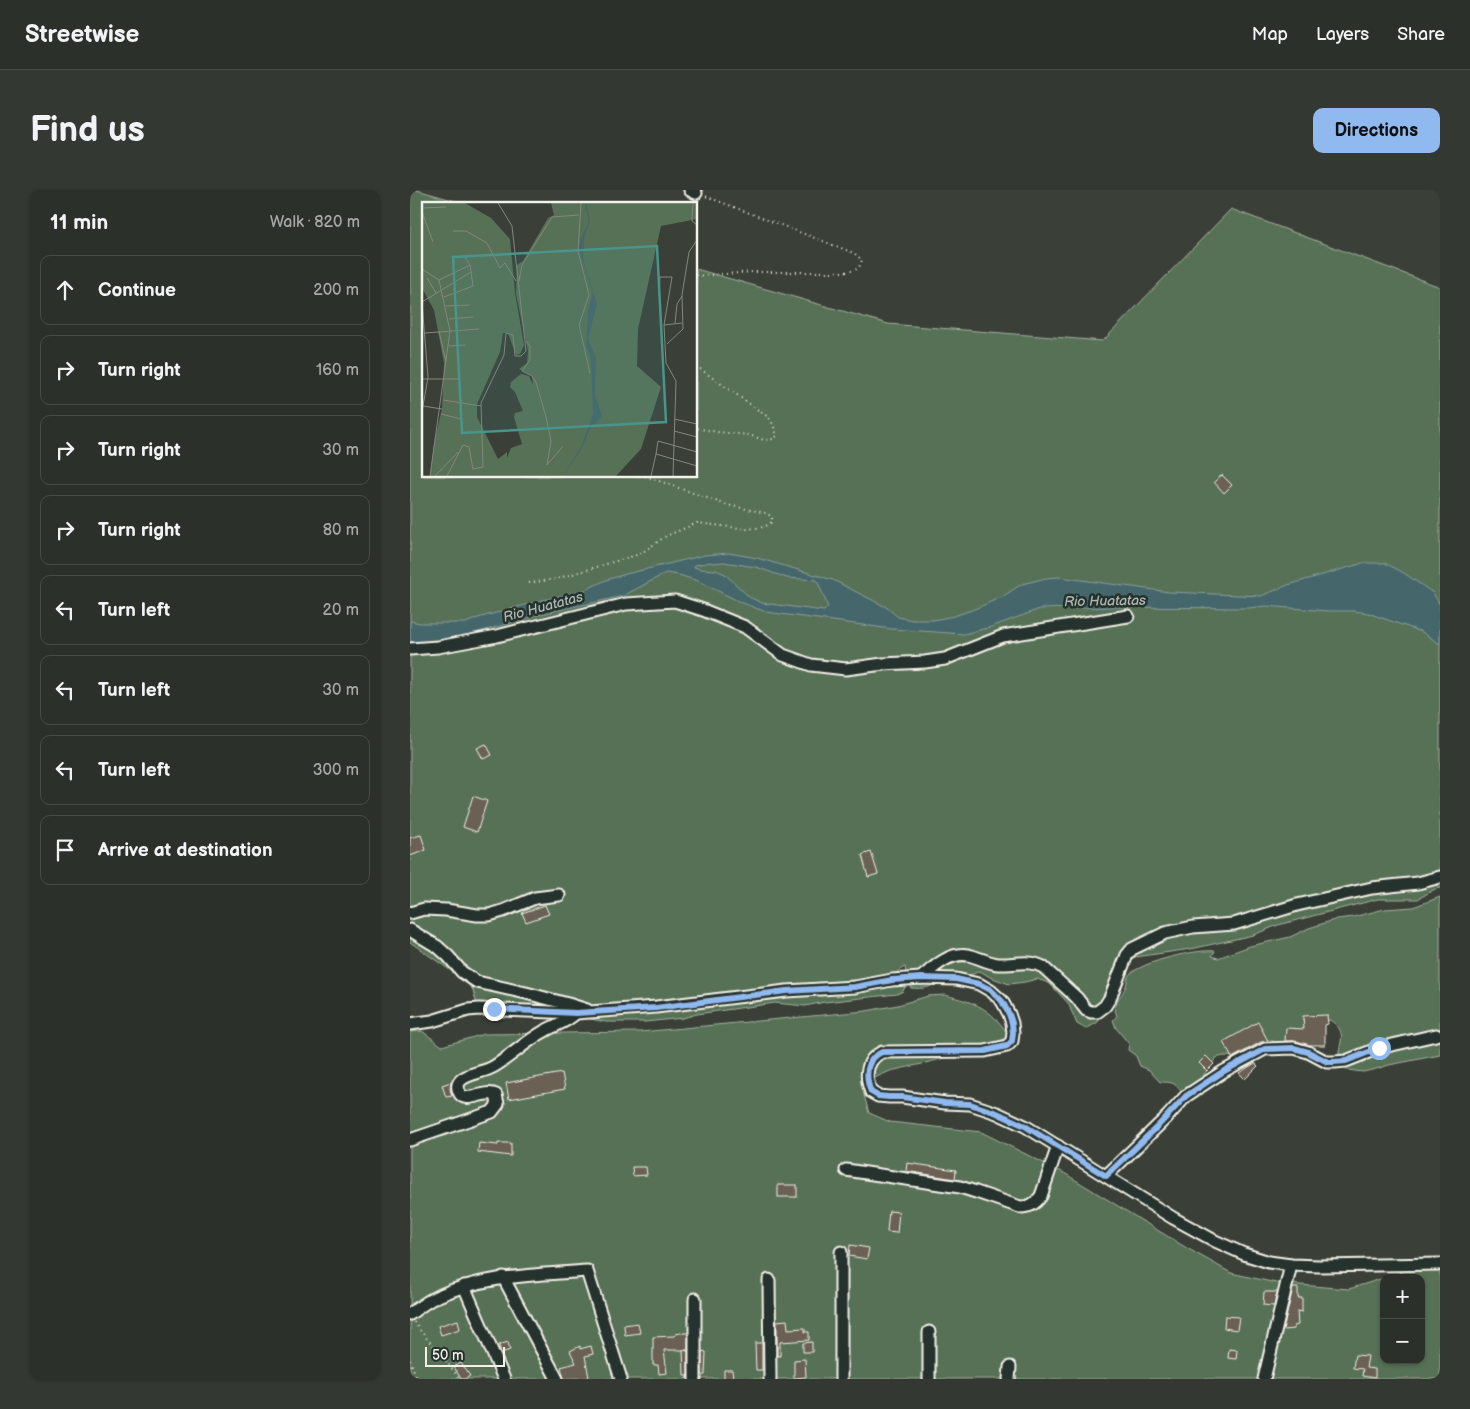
<!DOCTYPE html>
<meta charset="utf-8">
<style>
:root{--surface:#2c302a;--page:#343832;--text:#f1f3f6;--muted:#a6a9a8;--line:#484b47;--accent:#90b9f0}
body{margin:0;font-family:"Balsamiq Sans",sans-serif;background:var(--page);color:var(--text)}
.controls{position:absolute;right:15px;bottom:15px;display:grid;overflow:hidden;border-radius:10px;box-shadow:0 1px 4px #0004}
.controls button{width:45px;height:45px;display:grid;place-items:center;padding:0;border:0;border-bottom:1px solid var(--line);background:var(--surface);color:var(--text);font:25px sans-serif}
.scale{position:absolute;left:15px;bottom:12px;width:80px;box-sizing:border-box;padding-left:5px;border:2px solid #f4f1e8;border-top:0;font-size:14px;line-height:18px;white-space:nowrap;color:#f4f1e8;-webkit-text-stroke:4px #26332d;paint-order:stroke}
.stop{position:absolute;width:15px;height:15px;margin:-11px;border:4px solid #90b9f0;border-radius:50%;background:#fff}
.stop.end{background:#90b9f0;border-color:#fff;box-shadow:0 1px 5px #0008}
.list{margin:0;padding:0;list-style:none}
h2{display:flex;justify-content:space-between;align-items:center;height:65px;margin:0;padding:0 20px;font-size:21px}
h2 small{font-size:16px;font-weight:400;color:var(--muted)}
.list li{display:grid;grid-template-columns:32px 1fr auto;gap:15px;align-items:center;box-sizing:border-box;height:70px;margin:0 10px 10px;padding:0 10px;border:1px solid var(--line);border-radius:10px}
.list b{display:block;font-size:19px;white-space:nowrap}
.list em{font-size:16px;font-style:normal;color:var(--muted)}
.icon{flex:none;width:28px;height:28px;fill:none;stroke:currentColor;stroke-width:2;stroke-linecap:round;stroke-linejoin:round}
.map{position:relative;flex:none;width:1030px;height:1189px;overflow:hidden;border-radius:10px}
header{display:flex;align-items:center;gap:30px;box-sizing:border-box;height:70px;padding:0 25px;background:var(--surface);border-bottom:1px solid var(--line)}
header strong{font-size:24px}
nav{display:flex;gap:28px;margin-inline-start:auto;font-size:18px}
.intro{display:flex;align-items:center;justify-content:space-between;box-sizing:border-box;height:120px;padding:0 30px}
h1{margin:0;font-size:35px}
.button{padding:12px 22px;border-radius:10px;background:var(--accent);color:#111;font-size:18px;font-weight:700}
main{display:flex;gap:30px;padding:0 30px}
aside{flex:1;background:var(--surface);border-radius:10px;box-shadow:0 1px 4px #0004}
.map>svg:first-child{display:block}
.green{fill:#577156;stroke:#a6b19f}
.water{fill:#45666b;stroke:#8b9e9d;fill-rule:evenodd}
.building{fill:#6a6053;stroke:#f4f1e8}
.lines{fill:none;stroke-linecap:round;stroke-linejoin:round}
.minor-casing{stroke:#f4f1e8;stroke-width:15}
.path{stroke:#f4f1e8;stroke-width:2;stroke-dasharray:1 4;stroke-linecap:butt}
.minor{stroke:#26332d;stroke-width:11}
.route{stroke:#90b9f0;stroke-width:6}
.labels{text-anchor:middle;dominant-baseline:central;stroke-width:5;stroke-linejoin:round;paint-order:stroke}
.water-label{font-size:14px;font-style:italic;fill:#aeb9b6;stroke:#26332d}
.inset-road{fill:none;stroke:#84877e;stroke-width:1}
.view{fill:#48958c;fill-opacity:0.15;stroke:#48958c;stroke-width:2.5}
.inset-edge{fill:none;stroke:#f4f1e8;stroke-width:2.5}
</style>
<header>
<strong>Streetwise</strong>
<nav><a>Map</a><a>Layers</a><a>Share</a></nav>
</header>
<div class="intro"><h1>Find us</h1><a class="button">Directions</a></div>
<main>
<aside>
<h2>11 min<small>Walk · 820 m</small></h2>
<ul class="list">
<li><svg class="icon" aria-label="ahead" viewBox="0 0 24 24"><path d="M12 20V5M6 11l6-6 6 6"/></svg><div><b>Continue</b></div><em>200 m</em></li>
<li><svg class="icon" aria-label="right" viewBox="0 0 24 24"><path d="M7 20v-9h11M14 6l5 5-5 5"/></svg><div><b>Turn right</b></div><em>160 m</em></li>
<li><svg class="icon" aria-label="right" viewBox="0 0 24 24"><path d="M7 20v-9h11M14 6l5 5-5 5"/></svg><div><b>Turn right</b></div><em>30 m</em></li>
<li><svg class="icon" aria-label="right" viewBox="0 0 24 24"><path d="M7 20v-9h11M14 6l5 5-5 5"/></svg><div><b>Turn right</b></div><em>80 m</em></li>
<li><svg class="icon" aria-label="left" viewBox="0 0 24 24"><path d="M17 20v-9H6M10 6l-5 5 5 5"/></svg><div><b>Turn left</b></div><em>20 m</em></li>
<li><svg class="icon" aria-label="left" viewBox="0 0 24 24"><path d="M17 20v-9H6M10 6l-5 5 5 5"/></svg><div><b>Turn left</b></div><em>30 m</em></li>
<li><svg class="icon" aria-label="left" viewBox="0 0 24 24"><path d="M17 20v-9H6M10 6l-5 5 5 5"/></svg><div><b>Turn left</b></div><em>300 m</em></li>
<li><svg class="icon" aria-label="arrive" viewBox="0 0 24 24"><path d="M6 21V4h12l-3 4 3 4H6"/></svg><div><b>Arrive at destination</b></div></li>
</ul>
</aside>
<div class="map">
<svg width="1030" height="1189" viewBox="0 0 1030 1189">
<rect width="100%" height="100%" fill="#3a4038"/>
<filter id="ink" filterUnits="userSpaceOnUse"><feTurbulence type="fractalNoise" baseFrequency=".02" numOctaves="2"/><feDisplacementMap in="SourceGraphic" scale="10" xChannelSelector="R" yChannelSelector="G"/><feConvolveMatrix kernelMatrix="1 2 1 2 8 2 1 2 1" color-interpolation-filters="sRGB"/></filter>
<g filter="url(#ink)">
<!-- green -->
<g class="green">
<path d="M0 0H7L56 14H14V286H286V79L478 134 693 151 821 19 1030 97V698L1025 699 1008 709H968L868 735 843 745 781 759 718 768 691 824 688 832 676 839 667 834 658 813 639 793 627 789 615 792 599 794 580 787 570 781 548 790H530C521 798 514 799 501 798L494 787 496 782 495 777 491 779 484 785 494 793 495 797 493 801 487 804 415 812 395 816 365 813 287 824 273 828 235 832H196L155 824 68 819 63 800 54 790 0 752Z"/>
<path d="M1030 707V865L979 875 966 879 953 882 930 879C929 873 929 868 929 862 932 846 935 841 920 830L910 832 884 851 870 853 855 849 840 862 829 867 813 866 806 868 788 893 776 899 770 900C765 892 760 892 750 892L739 880 730 876 726 866 718 860 719 854 706 838 703 830 707 826C701 811 711 809 715 798 718 793 716 788 720 784 735 771 786 759 805 761L802 766 808 768 840 756 880 747 899 738 927 729 943 727 975 719 1003 717Z"/>
<path d="M535 805C566 813 579 817 598 844L593 854 542 866 512 874 480 881 458 891 454 905 459 923 480 932 571 942 654 983 775 1057 821 1083 866 1093 939 1099 974 1088V1170H1011V1088H975L1030 1069V1189H0V842L12 841 32 856 74 844 230 842 456 821 488 815 518 806Z"/>
</g>
<!-- water -->
<path class="water" d="M319 363 347 368 423 390 476 417 488 427 502 430H523L544 426 562 420 592 407 612 394 636 388 649 387 759 402 851 406 878 395 953 373H975L994 383 1023 403 1030 415V454L1012 442 958 423 944 421H919L855 416 839 418 703 417 630 419 581 437 554 444 482 439 356 422 330 412 288 391 269 385 256 383 213 406 136 423 40 450 0 452V431L10 433H56L68 428 133 410 175 400 196 390 216 384 295 365ZM301 372 302 373 314 372 346 377 377 388 407 390 418 417 414 421 352 413 339 407 315 384 306 380 290 379 284 377 285 375Z"/>
<!-- building -->
<g class="building">
<polygon points="812,285 822,295 814,303 804,292"/>
<polygon points="76,554 82,565 73,569 67,558"/>
<polygon points="63,606 77,611 67,642 53,637"/>
<polygon points="11,645 16,660 0,666 0,648"/>
<polygon points="461,662 468,684 458,687 452,665"/>
<polygon points="135,715 139,724 116,732 112,723"/>
<polygon points="917,825 918,834 915,835 915,855 900,855 886,851 875,851 876,838 894,839 893,826"/>
<polygon points="848,832 858,851 851,852 822,868 813,852"/>
<polygon points="796,866 804,874 797,881 789,873"/>
<polygon points="845,873 848,876 835,889 829,883"/>
<polygon points="152,883 155,899 99,909 96,893"/>
<polygon points="41,892 40,899 42,906 36,907 32,895"/>
<polygon points="69,953 88,955 88,953 101,953 101,966 68,962"/>
<polygon points="497,973 546,980 545,989 496,981"/>
<polygon points="222,977 236,977 237,985 223,986"/>
<rect x="368" y="995" width="19" height="12"/>
<polygon points="479,1021 489,1022 487,1043 477,1042"/>
<polygon points="440,1055 459,1058 457,1069 439,1066"/>
<polygon points="883,1098 888,1098 888,1108 892,1108 892,1122 887,1121 888,1135 884,1136 884,1139 873,1140"/>
<polygon points="854,1102 867,1102 864,1116 853,1115"/>
<polygon points="815,1126 829,1127 827,1140 814,1138"/>
<polygon points="48,1130 50,1139 31,1145 28,1136"/>
<polygon points="377,1130 378,1139 395,1138 395,1142 399,1142 399,1150 370,1152 370,1166 367,1166 367,1131"/>
<polygon points="228,1133 230,1143 215,1145 214,1135"/>
<polygon points="271,1143 278,1143 278,1160 254,1160 257,1183 249,1184 248,1175 243,1175 243,1147 264,1146 266,1144"/>
<polygon points="98,1152 100,1160 91,1163 89,1155"/>
<polygon points="402,1152 402,1162 393,1162 393,1153"/>
<polygon points="345,1153 352,1153 352,1180 346,1180"/>
<polygon points="170,1156 170,1159 181,1156 183,1164 175,1166 179,1188 154,1189 151,1177 166,1173 160,1161"/>
<polygon points="819,1159 827,1160 826,1169 818,1168"/>
<polygon points="273,1160 278,1161 278,1185 274,1185"/>
<polygon points="292,1161 296,1162 295,1185 292,1185"/>
<polygon points="945,1165 958,1166 956,1178 965,1179 965,1188 952,1186 953,1179 943,1178"/>
<polygon points="395,1169 396,1187 384,1188 384,1170"/>
<polygon points="51,1173 60,1186 55,1189 51,1189 44,1177"/>
<polygon points="314,1180 322,1180 323,1188 314,1189"/>
</g>
<g class="lines">
<defs>
<g id="minor">
<polyline points="280,0 286,3"/>
<polyline points="0,459 28,457 87,446 216,414 265,411 293,420 335,437 373,465 401,475 436,479 473,474 515,472 535,469 593,446 718,426"/>
<polyline points="0,723 14,719 36,720 67,725 79,725 93,721 125,708 149,705"/>
<polyline points="0,740 28,757 38,766 52,782 67,792 116,803 158,814 177,820"/>
<path d="M511 788C524 777 539 762 558 765 568 767 578 773 588 774 603 775 620 769 633 777L667 808 676 820 681 822H687L695 816 700 808 717 765 722 759 755 743 783 737 824 734 887 715 962 698 1008 693 1030 687"/>
<path d="M0 834 22 831 58 820 69 819 166 823 246 817 376 801 445 797 482 790 511 788 546 789 569 794 581 801 592 811 599 824 602 833 603 843 602 851 597 856 575 861 472 862C455 870 455 887 461 902L468 906 479 907H492L535 913 560 914 587 923 615 936 763 1028 805 1051 834 1064 859 1072 881 1075 909 1076 1030 1074"/>
<path d="M0 950 82 922 88 914 86 905C74 899 58 914 50 904 47 899 47 894 51 890 57 884 74 882 83 877 100 867 115 852 133 842 146 834 154 834 166 823"/>
<path d="M436 980 550 997 566 1002 610 1017C620 1017 625 1014 631 1006L648 956"/>
<polyline points="696,986 757,927 776,906 814,881 855,859 884,858 898,862 917,872 925,872 936,871 969,858 1026,845"/>
<polyline points="431,1062 431,1189"/>
<polyline points="93,1087 147,1189"/>
<polyline points="359,1090 360,1189"/>
<polyline points="54,1096 94,1189"/>
<polyline points="285,1109 285,1189"/>
<path d="M0 1124C8 1118 17 1111 26 1107 73 1085 127 1085 177 1081L211 1189"/>
<polyline points="519,1189 519,1142"/>
<polyline points="599,1189 600,1177"/>
<polyline points="854,1189 881,1075"/>
</g>
</defs>
<!-- minor casing -->
<use href="#minor" class="minor-casing"/>
<!-- path -->
<g class="path">
<path d="M286 86 343 82H436C446 80 449 80 452 70L444 63 295 6"/>
<polyline points="286,176 358,227 363,234 367,246 363,249 354,250 339,245 308,242 286,238"/>
<polyline points="119,393 146,389 230,364 256,346 287,333 337,339 354,337 362,332 362,327 356,323 317,315 235,286"/>
<path d="M4 1132C18 1152 36 1168 49 1189"/>
<polyline points="0,1170 7,1189"/>
</g>
<!-- minor -->
<use href="#minor" class="minor"/>
</g>
</g>
<g class="lines" filter="url(#ink)">
<!-- route -->
<path class="route" d="M84 819 166 823 246 818 376 801 445 797 482 790 511 788 546 789 569 794 581 800 592 811 599 824 602 833 603 843 602 851 597 856 575 861 472 862C455 869 455 887 461 902L468 906 479 907H492L535 913 560 914 587 923 615 936 696 986 747 937 776 906 814 881 855 859 884 858 898 862 918 872H924L936 871 969 858"/>
</g>
<g class="labels">
<!-- water labels -->
<g class="water-label">
<text transform="translate(695 411) rotate(-1)">Rio Huatatas</text>
<text transform="translate(133 417) rotate(-15)">Rio Huatatas</text>
</g>
</g>
<!-- overview -->
<g transform="translate(12 12)">
<rect width="275" height="275" fill="#3a4038"/>
<path d="M0 1H43L69 16 88 37 93 91 102 143 98 152 94 153 86 131H81L78 150 55 202V215L76 257 85 250V256L89 246 100 242 92 215 93 211 101 209 93 190 88 185 89 180 99 172 107 174 111 183 110 174 97 167 105 161 106 149 94 92 95 63 101 59 126 16 132 13 129 1H275V17L239 24 216 127 215 164 239 185 219 247 194 274H8L12 241 20 207 22 161 12 108 0 86Z" fill="#577156"/>
<path d="M164 1 168 18 162 37 161 57 175 102 166 137 174 156 173 193 180 214 167 228 159 248 141 274 159 245 171 212 169 156 164 143 166 109 171 91 157 47ZM164 6 167 19 159 37 160 22Z" fill="#45666b" fill-rule="evenodd"/>
<path class="inset-road" d="M159 1 156 49 167 93 157 123 168 171M271 1 270 19 275 23M0 6 24 5M0 10 11 40M31 29H44L65 41 78 66 83 61 94 79M0 67 17 78 28 129 8 274M5 76 14 91M17 78 48 63M97 79 100 63 130 15 157 13M237 93 238 75H250L242 123 244 161 254 179 251 274M22 95 51 84 48 63 42 54M0 100 49 70M0 101 6 175 0 210M24 104 47 103M27 117 51 115M253 121 255 102 260 94M242 123 260 121M17 129 24 160M3 131 57 127M104 139 108 144V158L100 169 110 174 114 180 124 215 129 239 125 263 141 244M245 142 261 127 260 93 267 50 275 38M27 144 44 143M0 177H36M21 198 59 204M1 204 20 207M19 212 39 217M252 217 275 222M252 229 275 235M234 252 236 239 275 250M13 274 36 250M25 274 41 243 47 245 51 267 61 265 59 201 82 153 84 131 91 133 93 154H99L104 149 90 24 76 1M229 274 234 252 275 264"/>
<path class="view" d="M235 44 244 220 40 231 31 55Z"/>
<rect width="275" height="275" class="inset-edge"/>
</g>
</svg>
<div class="controls">
<button>+</button>
<button>−</button>
</div>
<div class="scale">50 m</div>
<div class="stop" style="left:969px;top:858px"></div>
<div class="stop end" style="left:84px;top:819px"></div>
</div>
</main>
